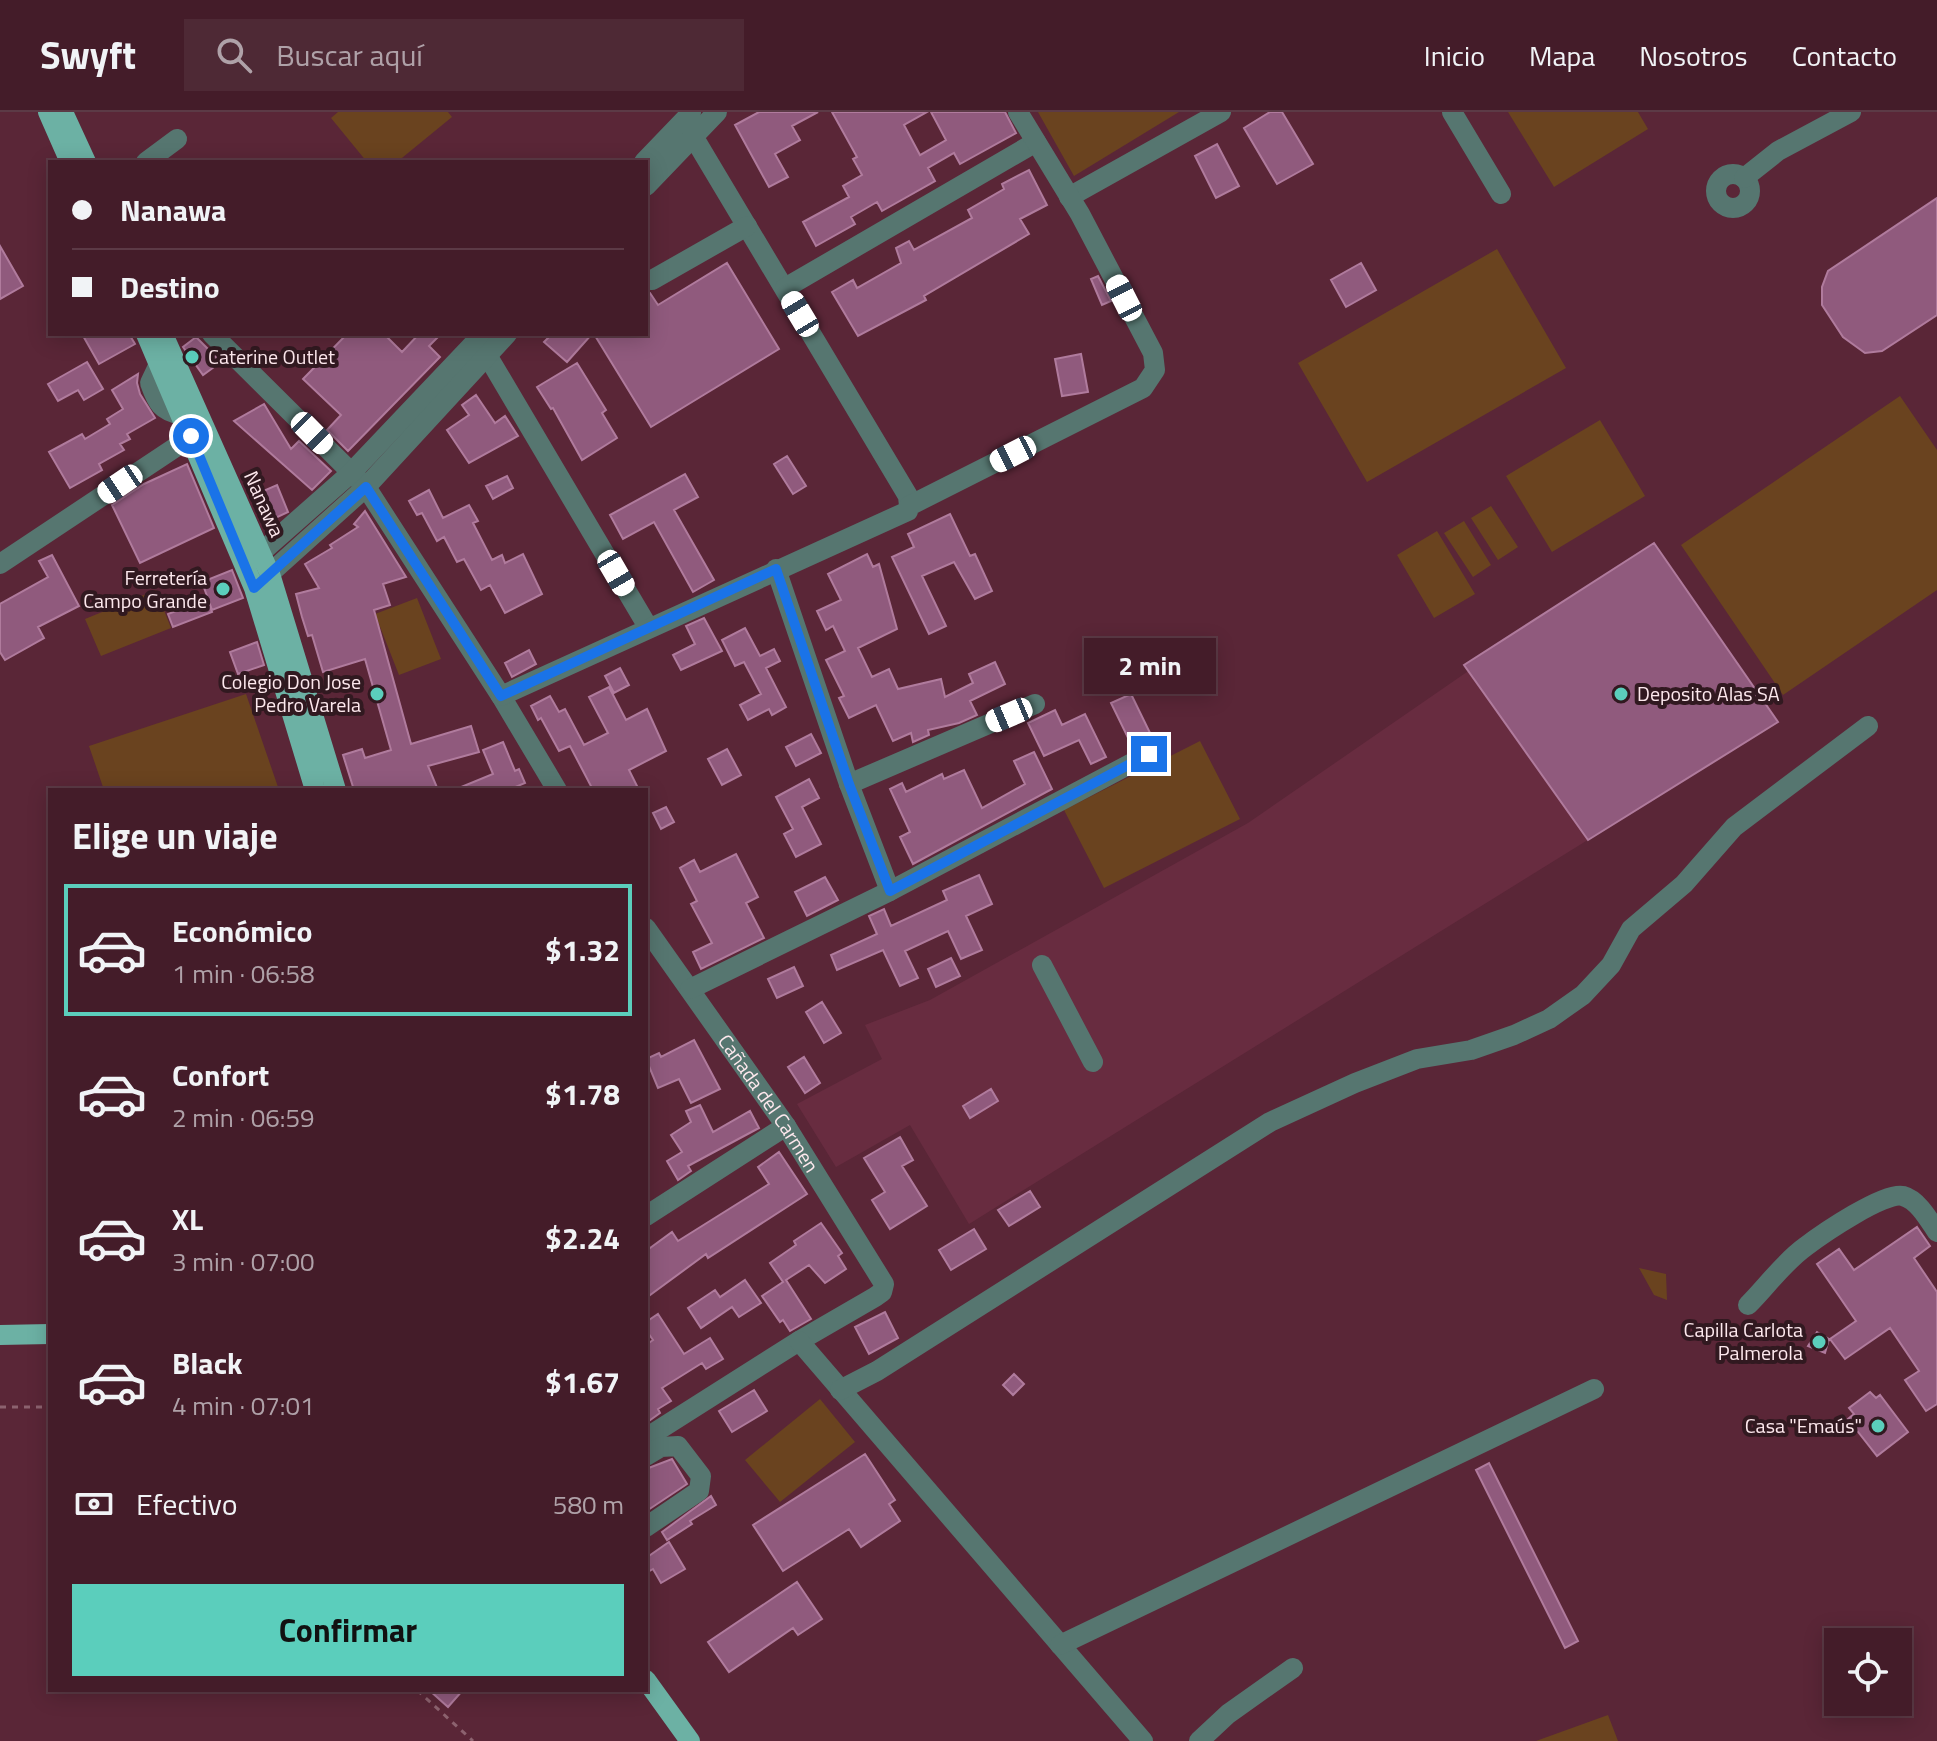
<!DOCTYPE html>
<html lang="es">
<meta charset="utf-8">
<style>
body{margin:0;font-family:"Titillium Web",sans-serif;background:#4e2935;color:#f1f3f6;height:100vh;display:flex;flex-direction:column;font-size:30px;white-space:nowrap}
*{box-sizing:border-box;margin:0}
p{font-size:26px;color:#afa1a8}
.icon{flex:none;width:44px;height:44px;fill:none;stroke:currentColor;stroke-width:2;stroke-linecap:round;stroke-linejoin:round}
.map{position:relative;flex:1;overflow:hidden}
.side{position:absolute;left:48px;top:676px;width:600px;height:904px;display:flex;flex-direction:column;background:#441c29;border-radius:0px;box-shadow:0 4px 20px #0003,0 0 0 2px #5c3a46}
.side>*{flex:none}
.banner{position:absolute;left:48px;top:48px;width:600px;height:176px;border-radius:0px;box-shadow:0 4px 20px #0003,0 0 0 2px #5c3a46;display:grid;align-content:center;height:176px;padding:0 24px;background:#441c29}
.buttons{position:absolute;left:1824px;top:1516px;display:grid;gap:16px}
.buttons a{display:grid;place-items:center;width:88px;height:88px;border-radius:0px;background:#441c29;box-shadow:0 4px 20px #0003,0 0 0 2px #5c3a46;font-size:40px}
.end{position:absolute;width:36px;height:36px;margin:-18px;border:10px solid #1a73e8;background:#fff;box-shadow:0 0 0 4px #fff}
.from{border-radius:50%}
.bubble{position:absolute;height:56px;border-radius:0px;background:#441c29;box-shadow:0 4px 20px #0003,0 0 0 2px #5c3a46;font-size:26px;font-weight:700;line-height:56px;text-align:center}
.car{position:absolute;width:24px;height:48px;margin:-24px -12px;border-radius:10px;box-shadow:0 0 6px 2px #0007;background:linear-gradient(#fff 24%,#345 0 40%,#fff 0 76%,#345 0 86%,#fff 0)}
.banner b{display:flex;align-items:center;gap:28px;height:76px;font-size:30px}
.banner b+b{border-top:2px solid #5c3a46}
.banner i{width:20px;height:20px;background:#f1f3f6}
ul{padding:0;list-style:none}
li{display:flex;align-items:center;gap:24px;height:132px;margin:0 16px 12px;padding:0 8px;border:4px solid transparent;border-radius:0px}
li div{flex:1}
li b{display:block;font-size:30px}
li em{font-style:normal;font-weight:700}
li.selected{border-color:#5bcebc}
li>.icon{width:72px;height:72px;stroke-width:1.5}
h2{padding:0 24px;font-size:36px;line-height:96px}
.pay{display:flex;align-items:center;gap:20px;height:88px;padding:0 24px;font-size:30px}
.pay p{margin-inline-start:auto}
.primary-button{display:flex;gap:16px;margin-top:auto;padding:16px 24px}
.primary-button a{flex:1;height:92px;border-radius:0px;background:#5bcebc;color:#111;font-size:32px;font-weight:700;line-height:92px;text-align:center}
header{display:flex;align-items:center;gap:48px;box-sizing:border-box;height:112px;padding:0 40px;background:#441c29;border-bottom:2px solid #5c3a46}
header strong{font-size:38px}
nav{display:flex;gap:44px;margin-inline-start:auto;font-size:28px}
.search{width:560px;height:72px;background:#4e2935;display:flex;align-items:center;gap:20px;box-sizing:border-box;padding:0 28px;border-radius:0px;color:#afa1a8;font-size:30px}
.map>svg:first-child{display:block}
.built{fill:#682c40}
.green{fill:#6a431f}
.building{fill:#905a7d;stroke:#b07b9d;stroke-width:2}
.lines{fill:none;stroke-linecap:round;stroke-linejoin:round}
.path{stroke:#8c626f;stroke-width:3;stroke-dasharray:6 6;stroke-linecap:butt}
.minor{stroke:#567670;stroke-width:20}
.major{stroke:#6cb1a4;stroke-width:20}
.route{stroke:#1a73e8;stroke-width:10}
.poi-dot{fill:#5bcebc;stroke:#311920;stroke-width:3}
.labels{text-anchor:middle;stroke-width:8;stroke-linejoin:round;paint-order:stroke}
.poi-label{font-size:20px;fill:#fde8ed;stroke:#311920;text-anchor:end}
.street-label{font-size:20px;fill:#fde8ed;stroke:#311920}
</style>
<header>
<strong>Swyft</strong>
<div class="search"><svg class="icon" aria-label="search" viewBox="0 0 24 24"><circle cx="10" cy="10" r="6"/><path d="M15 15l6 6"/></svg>Buscar aquí</div>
<nav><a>Inicio</a><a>Mapa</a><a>Nosotros</a><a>Contacto</a></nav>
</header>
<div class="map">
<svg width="1937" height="1629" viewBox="0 0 1937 1629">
<rect width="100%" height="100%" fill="#5a2637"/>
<!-- built -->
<path class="built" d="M1654,431l124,179 -809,502 -59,-99 -74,42 -39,-63 85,-45 -17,-34 65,-25 318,-177z"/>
<!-- green -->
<path class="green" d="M338,0h110l4,5 -55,45h-30l-36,-44z
M1038,0h141l-105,64z
M1508,0h130l10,17 -94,58z
M1497,137l69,119 -199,114 -69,-119z
M1900,284l37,54v140l-154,105 -102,-150z
M1600,308l45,76 -93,56 -46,-76z
M1491,394l27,41 -20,13 -27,-42z
M1464,409l27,44 -18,12 -29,-44z
M1437,419l38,63 -41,24 -37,-63z
M156,478l15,38 -70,28 -16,-37z
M417,486l24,61 -42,16 -24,-61z
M246,582l33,96h-175l-15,-44z
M1200,629l40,78 -136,69 -40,-78z
M1639,1156l27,6 1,26 -13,-5z
M820,1287l35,43 -75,60 -35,-42z
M1608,1603l10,26h-82z"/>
<!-- building -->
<path class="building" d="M759,0h59l-26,14 8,14 -25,14 13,23 -19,10 -34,-62z
M832,0h95l-23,13 16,30 26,-15 -15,-28h74l11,21 -56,31 -6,-11 -26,15 7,13 -53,30 -5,-9 -26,15 4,7 -39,22 -13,-24 46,-25 -6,-11 19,-11 -9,-16 4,-2z
M1270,0h12l31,52 -36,20 -33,-56z
M1217,32l22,42 -23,12 -21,-42z
M1029,58l18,35 -27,14 9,15 -105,62 2,4 -68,36 -26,-44 21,-12 4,8 44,-25 -5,-15 13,-7 5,9 58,-32 -4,-8 36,-21 -2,-5z
M1937,86v117l-55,36 -17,2 -22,-16 -21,-32v-18l6,-16z
M0,134l23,40 -23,13z
M727,151l52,86 -128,78 -57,-93h52v-43l4,2 8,12z
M1361,151l15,27 -30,17 -15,-27z
M1098,164l13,25 -9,4 -11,-26z
M82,222h47l6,10 -36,20z
M347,222h37l18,18 17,-18h22l-12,12 11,11 -92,94 -21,-21 14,-15 -38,-36z
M552,222h40l-25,28 -23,-20z
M196,225l25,25 -18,13 -20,-28z
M1081,242l7,38 -26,4 -7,-37z
M87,250l16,27 -19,11 -6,-10 -20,11 -10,-17z
M577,251l29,47 -4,3 15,25 -35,22 -29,-52 -2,1 -14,-22z
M138,262l-1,9 3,11 15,24 -28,16 3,5 -10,5 4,6 -25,14 3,6 -32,18 -21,-36 33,-18 3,5 25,-15 -3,-5 16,-10 -11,-19z
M476,283l19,28 10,-7 13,20 -49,27 -22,-33 22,-15 -7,-10z
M264,292l27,45 8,-8 32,30 -19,19 -78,-69z
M787,344l19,30 -13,8 -19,-30z
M187,352l27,64 -74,35 -28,-58 32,-21z
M685,362l13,23 -24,13 40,70 -21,12 -39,-70 -31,17 -13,-24z
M507,364l6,12 -20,11 -7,-13z
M277,373l11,27 -23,11 -11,-28z
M429,378l14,28 26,-13 9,16 -5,2 19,37 10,-5 3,8 18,-9 19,40 -37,19 -15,-28 -9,5 -17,-31 -7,3 -13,-25 -7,4 -15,-28 -5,2 -8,-14z
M365,399l41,66 -23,7 7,21 -16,5 37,134 60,-18 8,26 -51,14 10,24h-84l-11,-35 19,-6 3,9 26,-8 -26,-91 -42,13 -11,-37 -4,1 -6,-19 -6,-23 23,-6 -14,-24 27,-16 -2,-3 28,-18 -4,-3z
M950,402l20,42 5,-2 17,37 -17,8 -21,-37 -32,14 24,50 -17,8 -37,-77 22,-10 -6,-13z
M1654,431l124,179 -190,118 -124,-175z
M867,442l6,13 6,-3 18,65 -39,19 14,29 17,-8 9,20 43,-10 4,18 28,-14 -4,-9 26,-12 10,22 -35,17 7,14 -18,8 -31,7 1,5 -16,7 -2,-9 -18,8 -17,-36 -27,13 -10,-20 5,-2 -18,-36 19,-9 -12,-25 -7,4 -9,-19 24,-11 -13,-26z
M52,443l27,51 -41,21 6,11 -39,22 -5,-8v-48l48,-27 -9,-16z
M232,458l11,28 -31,12 -10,-28z
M207,487l5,13 -39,15 -5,-13z
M704,506l18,33 -41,19 -8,-15 22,-11 -9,-18z
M745,516l15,28 14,-7 6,12 -14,7 20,39 -14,8 -3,-6 -21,11 -8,-15 21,-11 -17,-32 -9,4 -13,-26z
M257,530l7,23 -26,9 -8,-22z
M529,538l7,14 -24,13 -7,-14z
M620,556l9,17 -15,8 -9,-17z
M609,575l17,33 21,-11 19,42 -37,19 10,20h-46l-23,-44 -11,5 -18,-33 -3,2 -7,-14 19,-10 9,16 6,-3 19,36 24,-12 -19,-36z
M1131,582l21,43 -20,9 -21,-43z
M1055,598l7,15 23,-11 21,43 -15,7 -12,-24 -35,16 -16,-33z
M811,622l10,19 -25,13 -10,-19z
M503,630l12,29 4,-2 6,14 -17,7h-54l39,-16 -10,-24z
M727,637l14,26 -19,10 -14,-26z
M1034,640l18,37 -139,75 -13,-27 10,-5 -20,-43 12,-6 4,9 36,-18 2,5 20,-9 18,38 43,-24 -11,-23z
M809,667l10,19 -17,9 19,37 -25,13 -12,-23 9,-5 -17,-32z
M666,695l8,15 -13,7 -8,-16z
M736,742l22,43 -12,6 18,35 -63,31 -8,-17 19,-9 -21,-39 6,-3 -17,-33 14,-8 6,12z
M979,763l13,29 -26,12 16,34 -21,9 -13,-28 -43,20 13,27 -18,8 -17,-36 -46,20 -6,-15 46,-21 -8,-18 15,-7 7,17 56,-26 -4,-9z
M825,765l13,23 -31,16 -12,-24z
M951,846l9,18 -24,11 -8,-18z
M794,855l9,19 -26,12 -9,-19z
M822,890l19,31 -17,10 -18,-31z
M694,928l26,49 -29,14 -12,-24 -21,9 -12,-29 13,-6 2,4z
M804,945l16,26 -15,10 -17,-26z
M991,977l7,12 -28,17 -7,-12z
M700,993l13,27 37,-21 9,17 -71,38 3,5 -13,9 -11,-19 15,-9 -11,-17 20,-13 -5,-11z
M900,1025l13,23 -11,6 25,40 -37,23 -18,-29 13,-8 -21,-34z
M779,1040l28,42 -99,64 -2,-4 -60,44v-47l26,-19 6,9 91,-57 -11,-17z
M1030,1079l10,16 -31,19 -11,-16z
M821,1111l21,30 -4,3 8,13 -21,14 -16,-18 -23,15 25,39 -21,12 -7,-11 -3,2 -18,-26 21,-14 -13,-19 26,-18 -2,-4z
M1917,1115l13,19 -16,12 23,34v112l-11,7 -21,-31 14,-9 -29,-43 -45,31 -15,-20 26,-18 -39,-57 22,-15 15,21z
M974,1117l12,20 -35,21 -12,-20z
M745,1168l16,23 -22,14 -7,-10 -31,21 -13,-20 27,-18 5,7z
M885,1200l13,26 -29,16 -14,-27z
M658,1202l26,40 26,-16 13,21 -17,10 -4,-6 -40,25 9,13 -13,8 2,4 -14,10v-78l7,-5 -7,-10v-8z
M1817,1220l12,7 -4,14 -17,-7z
M1014,1262l10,10 -11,11 -10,-10z
M754,1278l13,21 -35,21 -13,-21z
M1870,1280l6,6 4,-3 28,37 -31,24 -29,-37 6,-5 -5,-6z
M865,1342l30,46 -6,4 11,17 -39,26 -12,-18 -66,42 -30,-46z
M672,1347l15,25 -39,26 -2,-41z
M1489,1351l89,178 -13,7 -89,-178z
M711,1384l5,9 -26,16 2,3 -25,16 -5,-8z
M669,1430l16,27 -24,14 -8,-14 -7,4v-15z
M797,1470l25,37 -24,16 -5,-7 -64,44 -21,-30z
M429,1578h34l-15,17z"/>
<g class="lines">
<!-- path -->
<path class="path" d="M0,1295h50
M417,1578l56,51"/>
<!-- minor -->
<g class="minor">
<path d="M1452,0l49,82"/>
<path d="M684,9l224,375 1,10"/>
<path d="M146,50l31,-23"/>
<path d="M644,50l47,-49"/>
<circle cx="1733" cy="79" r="17"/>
<path d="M1744,66l34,-27 73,-39"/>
<path d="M646,74l71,-74"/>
<path d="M1069,85l152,-85"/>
<path d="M652,168l95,-54"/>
<path d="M785,176l251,-146"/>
<path d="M212,222l154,153 135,209 56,94"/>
<path d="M487,243l161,272"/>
<path d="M159,252l-9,19c7,20 11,28 32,32"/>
<path d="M249,451l102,-90 132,-139"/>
<path d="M0,452l203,-135"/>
<path d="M776,457l73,215 41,107"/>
<path d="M257,473l109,-98 141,-153"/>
<path d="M501,584l407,-185 1,-5 234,-118 12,-18 -2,-17 -73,-139 -62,-102"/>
<path d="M849,672l186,-80"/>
<path id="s1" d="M646,816l140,198 98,158 -2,8 -7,5 -76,44 -153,97"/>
<path d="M1042,853l51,97"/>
<path d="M690,877l200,-98 259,-137"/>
<path d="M646,1104l140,-90"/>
<path d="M1748,1193c19,-19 36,-43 57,-58 17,-13 80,-56 98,-51 15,4 26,24 34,36"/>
<path d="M799,1229l344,400"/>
<path d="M840,1278l37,-19 393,-249 85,-39 62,-24 54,-9 43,-15 35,-16 34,-24 28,-30 20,-36 53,-45 50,-57 134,-101"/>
<path d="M646,1344l15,-9 17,-1 23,30 -2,15 -53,36"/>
<path d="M1060,1533l534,-256"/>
<path d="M1199,1629l29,-27 65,-46"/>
</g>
<!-- major -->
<path class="major" d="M48,0l22,50
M63,0l23,50
M146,222l108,254 61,202
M163,222l107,240 66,216
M0,1223l50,-1
M646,1568l44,61"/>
</g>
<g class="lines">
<!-- route -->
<path class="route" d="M191,324l63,152 112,-101 135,209 275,-127 73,215 41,107 259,-137"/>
</g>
<!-- markers -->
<g class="poi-dot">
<circle cx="192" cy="245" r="8"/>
<circle cx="223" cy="477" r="8"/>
<circle cx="377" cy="582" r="8"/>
<circle cx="1621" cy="582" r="8"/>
<circle cx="1819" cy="1230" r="8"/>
<circle cx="1878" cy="1314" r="8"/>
</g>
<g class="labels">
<!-- poi labels -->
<g class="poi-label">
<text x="208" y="252" text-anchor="start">Caterine Outlet</text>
<text x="207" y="473">Ferretería<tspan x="207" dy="23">Campo Grande</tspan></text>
<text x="361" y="577">Colegio Don Jose<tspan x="361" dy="23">Pedro Varela</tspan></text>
<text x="1637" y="589" text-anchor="start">Deposito Alas SA</text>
<text x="1803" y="1225">Capilla Carlota<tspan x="1803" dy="23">Palmerola</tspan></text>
<text x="1862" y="1321">Casa "Emaús"</text>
</g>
<!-- street labels -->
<g class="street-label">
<text transform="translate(264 392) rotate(66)" y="7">Nanawa</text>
<text dy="7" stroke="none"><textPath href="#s1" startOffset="214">Cañada del Carmen</textPath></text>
</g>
</g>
</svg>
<div class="buttons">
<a><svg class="icon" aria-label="locate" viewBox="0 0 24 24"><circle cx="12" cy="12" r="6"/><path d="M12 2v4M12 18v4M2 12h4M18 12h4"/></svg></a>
</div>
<i class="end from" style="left:191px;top:324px"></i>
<i class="end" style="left:1149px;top:642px"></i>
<div class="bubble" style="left:1084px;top:526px;width:132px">2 min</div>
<i class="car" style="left:1124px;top:186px;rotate:333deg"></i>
<i class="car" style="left:800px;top:202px;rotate:329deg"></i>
<i class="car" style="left:312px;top:321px;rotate:135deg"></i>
<i class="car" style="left:1013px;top:342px;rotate:243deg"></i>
<i class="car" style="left:120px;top:372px;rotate:236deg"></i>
<i class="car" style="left:616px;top:461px;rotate:150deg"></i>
<i class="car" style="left:1009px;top:603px;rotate:247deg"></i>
<div class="banner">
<b><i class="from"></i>Nanawa</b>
<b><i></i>Destino</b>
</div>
<section class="side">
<h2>Elige un viaje</h2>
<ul>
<li class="selected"><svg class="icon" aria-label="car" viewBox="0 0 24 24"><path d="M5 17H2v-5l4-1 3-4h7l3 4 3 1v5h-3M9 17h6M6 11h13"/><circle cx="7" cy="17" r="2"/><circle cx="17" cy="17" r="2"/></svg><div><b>Económico</b><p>1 min · 06:58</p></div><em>$1.32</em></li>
<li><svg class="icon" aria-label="car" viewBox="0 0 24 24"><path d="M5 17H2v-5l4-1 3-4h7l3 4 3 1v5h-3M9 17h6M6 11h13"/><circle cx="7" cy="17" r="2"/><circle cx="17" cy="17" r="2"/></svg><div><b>Confort</b><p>2 min · 06:59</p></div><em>$1.78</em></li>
<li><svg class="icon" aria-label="car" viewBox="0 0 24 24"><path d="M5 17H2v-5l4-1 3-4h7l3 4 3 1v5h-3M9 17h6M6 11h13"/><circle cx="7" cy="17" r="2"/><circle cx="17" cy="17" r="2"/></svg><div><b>XL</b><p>3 min · 07:00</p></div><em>$2.24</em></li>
<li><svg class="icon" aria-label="car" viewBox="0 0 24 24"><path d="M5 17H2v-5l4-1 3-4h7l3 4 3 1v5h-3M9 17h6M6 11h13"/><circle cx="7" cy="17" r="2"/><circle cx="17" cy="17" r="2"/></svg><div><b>Black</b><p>4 min · 07:01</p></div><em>$1.67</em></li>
</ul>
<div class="pay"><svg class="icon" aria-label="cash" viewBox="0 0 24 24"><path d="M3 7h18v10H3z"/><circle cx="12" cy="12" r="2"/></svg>Efectivo<p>580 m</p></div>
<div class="primary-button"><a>Confirmar</a></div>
</section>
</div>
